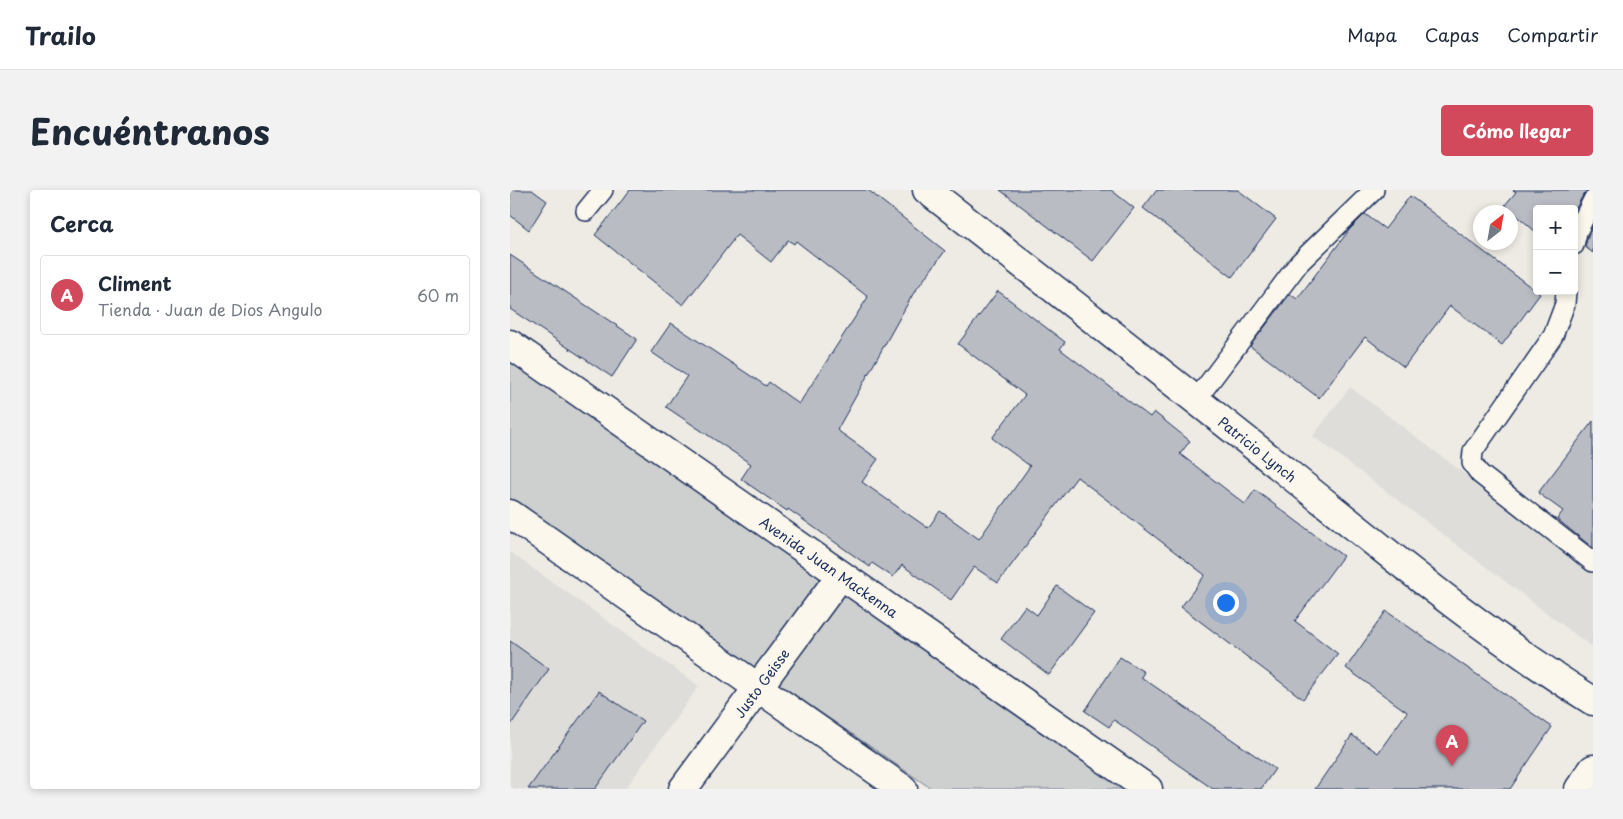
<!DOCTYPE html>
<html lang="es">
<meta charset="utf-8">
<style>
body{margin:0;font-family:"Playpen Sans",sans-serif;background:#f2f2f3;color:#1f2937}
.controls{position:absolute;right:15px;top:15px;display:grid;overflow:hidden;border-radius:5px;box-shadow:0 2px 8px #0003}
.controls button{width:45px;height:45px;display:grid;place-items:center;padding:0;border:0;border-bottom:1px solid #e0e1e3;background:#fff;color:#1f2937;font:25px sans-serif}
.compass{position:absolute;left:963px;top:15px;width:45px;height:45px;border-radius:50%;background:#fff;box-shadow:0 2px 8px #0003;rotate:31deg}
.you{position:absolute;left:715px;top:412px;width:18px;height:18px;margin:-12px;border:4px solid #fff;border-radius:50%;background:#1a73e8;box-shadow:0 0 0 8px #1a73e833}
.badge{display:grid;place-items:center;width:32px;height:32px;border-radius:50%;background:#d1495b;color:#fff;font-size:16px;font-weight:700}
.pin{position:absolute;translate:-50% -41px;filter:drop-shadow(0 1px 2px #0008)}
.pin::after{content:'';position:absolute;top:26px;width:18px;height:15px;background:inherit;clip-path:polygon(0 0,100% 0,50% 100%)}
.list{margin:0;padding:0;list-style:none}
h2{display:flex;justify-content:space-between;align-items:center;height:65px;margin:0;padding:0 20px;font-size:21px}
h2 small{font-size:16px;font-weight:400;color:#747a83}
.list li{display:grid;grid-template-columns:32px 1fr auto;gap:15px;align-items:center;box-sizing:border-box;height:80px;margin:0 10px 10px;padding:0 10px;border:1px solid #e0e1e3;border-radius:5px}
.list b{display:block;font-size:19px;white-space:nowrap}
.list p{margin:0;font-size:16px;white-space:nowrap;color:#747a83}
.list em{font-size:16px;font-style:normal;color:#747a83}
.map{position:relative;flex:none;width:1083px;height:599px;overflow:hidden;border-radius:5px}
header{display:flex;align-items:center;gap:30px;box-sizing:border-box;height:70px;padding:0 25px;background:#fff;border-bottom:1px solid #e0e1e3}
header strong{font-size:24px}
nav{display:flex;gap:28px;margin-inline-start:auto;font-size:18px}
.intro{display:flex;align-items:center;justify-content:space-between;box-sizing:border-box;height:120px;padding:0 30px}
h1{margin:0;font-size:35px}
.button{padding:12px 22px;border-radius:5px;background:#d1495b;color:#fff;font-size:18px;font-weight:700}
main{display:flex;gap:30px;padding:0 30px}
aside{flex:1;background:#fff;border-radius:5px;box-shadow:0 2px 8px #0003}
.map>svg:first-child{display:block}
.built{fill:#deddda}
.green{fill:#cecfcf;stroke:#747f96}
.building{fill:#b9bcc3;stroke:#1b2f5e}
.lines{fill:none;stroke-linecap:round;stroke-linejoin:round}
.service-casing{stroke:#1b2f5e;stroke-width:22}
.minor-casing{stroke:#1b2f5e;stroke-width:31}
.tertiary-casing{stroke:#1b2f5e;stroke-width:31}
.primary-casing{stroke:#1b2f5e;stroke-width:31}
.service{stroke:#fbf7ec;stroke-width:19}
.minor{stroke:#fbf7ec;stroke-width:28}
.tertiary{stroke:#fbf7ec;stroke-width:28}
.primary{stroke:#fbf7ec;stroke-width:28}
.labels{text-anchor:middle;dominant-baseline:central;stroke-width:4.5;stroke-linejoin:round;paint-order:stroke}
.street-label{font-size:14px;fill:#1b2f5e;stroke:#fbf7ec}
</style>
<header>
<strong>Trailo</strong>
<nav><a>Mapa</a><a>Capas</a><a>Compartir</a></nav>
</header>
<div class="intro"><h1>Encuéntranos</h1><a class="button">Cómo llegar</a></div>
<main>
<aside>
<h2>Cerca<small></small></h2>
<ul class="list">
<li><span class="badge">A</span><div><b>Climent</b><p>Tienda · Juan de Dios Angulo</p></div><em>60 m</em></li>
</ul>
</aside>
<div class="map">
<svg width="1083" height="599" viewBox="0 0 1083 599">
<rect width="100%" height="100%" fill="#eeebe4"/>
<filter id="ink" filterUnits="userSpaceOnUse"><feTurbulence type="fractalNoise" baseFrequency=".02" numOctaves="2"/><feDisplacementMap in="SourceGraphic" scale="10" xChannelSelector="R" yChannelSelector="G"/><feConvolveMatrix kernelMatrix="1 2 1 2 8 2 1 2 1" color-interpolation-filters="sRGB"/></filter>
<g filter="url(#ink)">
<g class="built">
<path d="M 840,197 L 1083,381 L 1083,458 L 803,246 Z"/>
<path d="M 0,362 L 189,496 L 115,599 L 0,599 Z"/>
</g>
<path class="green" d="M 0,164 L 623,599 L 422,599 L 0,309 Z"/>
<g class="building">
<path d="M 0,0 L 22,0 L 37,11 L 19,40 L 0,25 Z"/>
<path d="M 120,0 L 358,0 L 435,61 L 403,104 L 327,240 L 368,269 L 352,292 L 418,338 L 430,321 L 469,349 L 520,276 L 482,248 L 515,205 L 448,154 L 488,101 L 555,152 L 550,159 L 640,227 L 644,222 L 680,251 L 670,264 L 735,314 L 745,300 L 833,366 L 785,431 L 828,464 L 793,509 L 671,417 L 695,385 L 567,287 L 488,393 L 464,377 L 441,410 L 392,375 L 383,387 L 362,373 L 360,377 L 278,319 L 277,321 L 231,289 L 241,274 L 156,217 L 177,186 L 141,162 L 161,133 L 256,196 L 259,192 L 289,214 L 358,107 L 286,51 L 284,54 L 278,50 L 261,72 L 227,45 L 173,115 L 85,45 Z"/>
<path d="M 490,0 L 601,0 L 624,18 L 583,71 Z"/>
<path d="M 647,0 L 728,0 L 766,29 L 722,87 L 633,18 Z"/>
<path d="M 1003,0 L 1078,0 L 1073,5 L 1064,22 L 1064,19 L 1027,19 L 1027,43 L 995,15 L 1006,2 Z"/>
<path d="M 900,6 L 1030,104 L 992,155 L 940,116 L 894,177 L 855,147 L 809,208 L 740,156 L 780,104 L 787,109 L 840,39 L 855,24 L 875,39 Z"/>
<path d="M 1083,35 L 1083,63 L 1075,57 L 1078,46 Z"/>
<path d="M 0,65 L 127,149 L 102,187 L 0,119 Z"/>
<path d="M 1083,231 L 1083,358 L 1047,329 L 1053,321 L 1028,303 Z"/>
<path d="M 547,396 L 584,423 L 539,485 L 491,449 L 515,416 L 527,425 Z"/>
<path d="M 876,421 L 1042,537 L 1000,599 L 805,599 L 842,545 L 868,563 L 897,522 L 836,478 Z"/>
<path d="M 0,451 L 39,479 L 0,536 Z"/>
<path d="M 610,467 L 634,482 L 631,487 L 765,579 L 751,599 L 703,599 L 604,530 L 599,537 L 575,521 Z"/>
<path d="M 89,501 L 133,531 L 85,599 L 18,599 Z"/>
</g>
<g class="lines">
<g class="service-casing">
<g id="service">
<path d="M 76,21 L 93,0"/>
<path d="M 1064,55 L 1067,42 L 1083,10"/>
<path d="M 1056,101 L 1055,114 L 1043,146 L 963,261 L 962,273 L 970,284 L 1083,372"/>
<path d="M 686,210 L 789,73 L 864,0"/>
</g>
</g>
<g class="minor-casing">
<g id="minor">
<path id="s1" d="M 173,599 L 331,385"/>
</g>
</g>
<g class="tertiary-casing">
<g id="tertiary">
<path id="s2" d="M 417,0 C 538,94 659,188 779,284 C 878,363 975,444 1083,511"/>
<path d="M 1069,599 L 1083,579"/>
</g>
</g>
<g class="primary-casing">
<g id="primary">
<path id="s3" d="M 0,154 L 638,599"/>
<path d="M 0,324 L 393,599"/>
</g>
</g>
<use href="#service" class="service"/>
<use href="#minor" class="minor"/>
<use href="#tertiary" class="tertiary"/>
<use href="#primary" class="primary"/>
</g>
</g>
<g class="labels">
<g class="street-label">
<text stroke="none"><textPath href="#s2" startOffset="420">Patricio Lynch</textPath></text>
<text stroke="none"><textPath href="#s3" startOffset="389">Avenida Juan Mackenna</textPath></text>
<text stroke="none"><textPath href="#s1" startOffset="132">Justo Geisse</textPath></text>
</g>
</g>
</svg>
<div class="controls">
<button>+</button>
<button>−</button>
</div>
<svg class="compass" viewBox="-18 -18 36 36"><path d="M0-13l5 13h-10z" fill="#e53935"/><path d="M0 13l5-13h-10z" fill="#747a83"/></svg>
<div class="you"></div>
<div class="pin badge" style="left:942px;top:576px">A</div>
</div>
</main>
